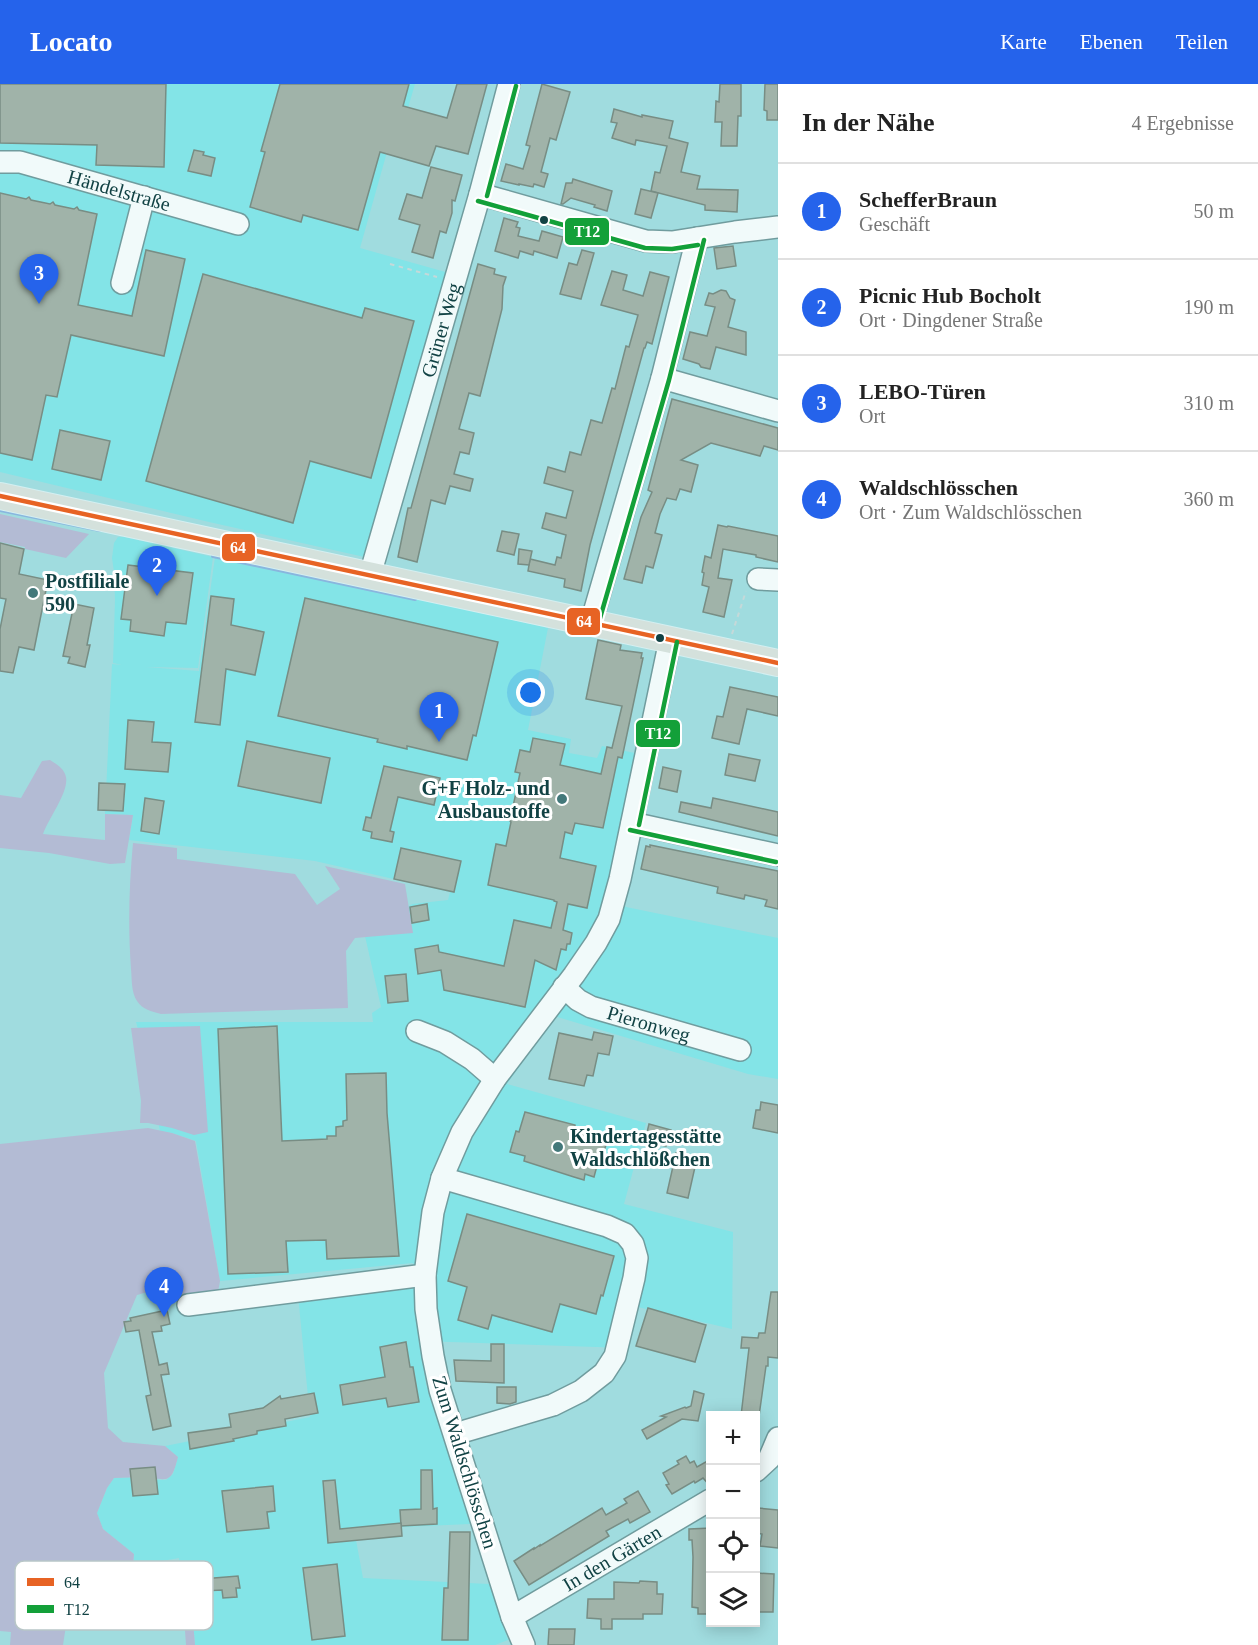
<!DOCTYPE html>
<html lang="de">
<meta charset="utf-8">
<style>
body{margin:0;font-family:"Times New Roman",serif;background:#f6f6f6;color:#222}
.controls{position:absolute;right:18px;bottom:18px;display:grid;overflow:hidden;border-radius:0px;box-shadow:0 3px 15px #0003}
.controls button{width:54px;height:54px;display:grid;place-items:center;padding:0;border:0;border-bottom:2px solid #e0e0e0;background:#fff;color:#222;font:30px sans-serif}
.you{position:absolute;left:531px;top:609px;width:21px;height:21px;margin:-15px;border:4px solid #fff;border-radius:50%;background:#1a73e8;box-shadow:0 0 0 9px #1a73e833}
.badge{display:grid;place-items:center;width:39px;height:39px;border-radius:50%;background:#2563eb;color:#fff;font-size:20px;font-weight:700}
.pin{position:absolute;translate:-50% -50px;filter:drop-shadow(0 2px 3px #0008)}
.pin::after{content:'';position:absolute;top:32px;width:21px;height:18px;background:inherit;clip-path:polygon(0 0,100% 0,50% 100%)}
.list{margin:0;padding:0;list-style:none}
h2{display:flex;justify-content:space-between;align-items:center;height:78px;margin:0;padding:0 24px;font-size:26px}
h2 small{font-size:20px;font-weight:400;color:#767676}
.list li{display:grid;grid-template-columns:39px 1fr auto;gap:18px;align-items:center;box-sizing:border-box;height:96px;padding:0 24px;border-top:2px solid #e0e0e0}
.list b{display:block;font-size:22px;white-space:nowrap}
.list p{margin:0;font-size:20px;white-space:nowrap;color:#767676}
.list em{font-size:20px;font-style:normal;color:#767676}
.icon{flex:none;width:33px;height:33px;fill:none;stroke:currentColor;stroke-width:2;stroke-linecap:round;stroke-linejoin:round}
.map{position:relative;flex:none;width:778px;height:1561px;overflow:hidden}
header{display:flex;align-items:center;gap:36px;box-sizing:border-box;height:84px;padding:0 30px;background:#2563eb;color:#fff}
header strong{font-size:28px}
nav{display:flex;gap:33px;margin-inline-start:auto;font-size:21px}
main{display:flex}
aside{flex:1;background:#fff}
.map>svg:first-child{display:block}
.built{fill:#83e4e7}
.green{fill:#b3bbd4}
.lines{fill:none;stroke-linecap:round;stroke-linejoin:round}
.stream{stroke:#89b6de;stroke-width:4}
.building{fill:#a0b3a9;stroke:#788d84;stroke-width:1.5}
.minor-casing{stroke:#709c9e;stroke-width:24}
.major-casing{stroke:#d4eff1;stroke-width:28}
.path{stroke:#c5d9d9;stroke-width:2;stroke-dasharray:4.5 4.5;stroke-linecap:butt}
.minor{stroke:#f1fafa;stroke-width:21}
.major{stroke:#d4e1dc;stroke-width:26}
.bus-1-casing{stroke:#fff;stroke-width:9}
.bus-2-casing{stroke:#fff;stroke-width:9}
.bus-1{stroke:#e76324;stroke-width:4.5}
.bus-2{stroke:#13a039;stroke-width:4.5}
.bus-dot{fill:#114244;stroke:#fff;stroke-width:2}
.poi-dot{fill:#43787a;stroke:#fff;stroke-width:2}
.labels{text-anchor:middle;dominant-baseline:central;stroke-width:6;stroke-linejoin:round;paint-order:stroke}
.street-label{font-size:20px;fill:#114244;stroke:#fff}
.poi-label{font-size:20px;font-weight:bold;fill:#114244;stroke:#fff;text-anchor:start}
.key{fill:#fff;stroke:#b8c6c7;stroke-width:1.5}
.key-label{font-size:16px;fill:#114244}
.line-badge{stroke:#fff;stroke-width:2}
.badge-label{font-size:16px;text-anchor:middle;font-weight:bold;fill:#fff}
</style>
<header>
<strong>Locato</strong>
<nav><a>Karte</a><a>Ebenen</a><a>Teilen</a></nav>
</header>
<main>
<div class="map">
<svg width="778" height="1561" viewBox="0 0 778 1561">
<rect width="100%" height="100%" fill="#a0dcdf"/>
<g class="built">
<path d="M 0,0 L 415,0 L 408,24 L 387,68 L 360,164 L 449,189 L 369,474 L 209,438 L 0,388 Z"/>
<path d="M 118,453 L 124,453 L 213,473 L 198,584 L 146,583 L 199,587 L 215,473 L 361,502 L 548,544 L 528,646 L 571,655 L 569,669 L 597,674 L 602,662 L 644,671 L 613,808 L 626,823 L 778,854 L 778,995 L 748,990 L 554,932 L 507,1000 L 646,1039 L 624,1120 L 733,1148 L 732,1245 L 638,1223 L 626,1264 L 420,1257 L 426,1300 L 470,1440 L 402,1443 L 402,1453 L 356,1456 L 363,1494 L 489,1500 L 508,1556 L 495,1561 L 195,1561 L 189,1489 L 181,1488 L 179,1474 L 133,1482 L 134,1470 L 103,1445 L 97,1429 L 107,1404 L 114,1394 L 143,1393 L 157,1396 L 166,1396 L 173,1390 L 178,1373 L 165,1362 L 310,1333 L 298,1211 L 415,1186 L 413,1179 L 220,1197 L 196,1057 L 172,1049 L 160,1047 L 144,967 L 136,938 L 373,938 L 372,929 L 381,923 L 365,852 L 412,820 L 448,816 L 450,808 L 315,777 L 129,756 L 133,731 L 105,730 L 112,580 L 122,581 L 113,579 L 115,516 L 114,488 L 112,474 L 114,459 Z"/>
</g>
<g class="green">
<path d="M 0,430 L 89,450 L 66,474 L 25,465 L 25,463 L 0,458 Z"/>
<path d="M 50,676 C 56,680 64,684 66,693 C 69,708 48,735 43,750 L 105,756 L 105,730 L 133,731 L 125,779 L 110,780 L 49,769 L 0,764 L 0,711 L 21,714 L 42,677 Z"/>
<path d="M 133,759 L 177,764 L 177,775 L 295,790 L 317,821 L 340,805 L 325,782 L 405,800 L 413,849 L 355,854 L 346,867 L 348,924 L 161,930 C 151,927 143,926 137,917 C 131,908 132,895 131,885 C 128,843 129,801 133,759 Z"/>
<path d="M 200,942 L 208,1048 L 194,1051 L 172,1044 L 148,1039 L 140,1039 L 141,1017 L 131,944 Z"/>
<path d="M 148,1044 L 172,1049 L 195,1057 L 220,1197 L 215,1224 L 165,1203 L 137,1211 L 104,1289 L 108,1344 L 123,1358 L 165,1362 L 178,1373 C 171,1400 169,1396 144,1393 C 134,1393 124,1394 114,1394 L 107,1404 L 97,1429 L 103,1445 L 134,1470 L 133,1482 L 78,1487 L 71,1509 L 63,1561 L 10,1561 L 11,1548 L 0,1547 L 0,1060 Z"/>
<path d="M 181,1488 L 189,1489 L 195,1561 L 186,1561 Z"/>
</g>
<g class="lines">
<g class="stream">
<path d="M 0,426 L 100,446"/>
<path d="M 213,472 L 415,515"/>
</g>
</g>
<g class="building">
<path d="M 0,0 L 166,0 L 164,83 L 96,81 L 97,61 L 0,59 Z"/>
<path d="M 280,0 L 409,0 L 403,22 L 447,34 L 457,0 L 487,0 L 468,70 L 436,62 L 429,82 L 380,68 L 358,146 L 303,131 L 301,138 L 250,123 L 265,68 L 261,67 Z"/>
<path d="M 542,0 L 570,8 L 556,56 L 550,54 L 545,73 L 541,88 L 548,90 L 544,103 L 534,100 L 533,103 L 519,100 L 519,101 L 501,97 L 506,80 L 523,85 L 530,62 L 526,61 Z"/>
<path d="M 720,0 L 741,0 L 741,32 L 738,32 L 737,62 L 721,62 L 722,38 L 715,38 L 716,17 L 719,18 Z"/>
<path d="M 765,0 L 778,0 L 778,36 L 767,36 L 767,27 L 764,26 Z"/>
<path d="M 614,25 L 642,33 L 642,31 L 673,37 L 669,54 L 688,59 L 681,88 L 700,92 L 697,105 L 738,106 L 737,128 L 705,126 L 705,121 L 651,107 L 655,88 L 660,89 L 667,62 L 636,56 L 635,61 L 612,54 L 617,39 L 611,38 Z"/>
<path d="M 194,66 L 204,68 L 203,71 L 215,74 L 211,92 L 188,87 Z"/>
<path d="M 431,83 L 462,91 L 455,117 L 452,116 L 452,129 L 446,149 L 440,147 L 433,174 L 412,168 L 420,141 L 399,135 L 407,110 L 422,114 Z"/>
<path d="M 573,95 L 612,107 L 607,127 L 594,123 L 595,121 L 571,114 L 563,120 L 561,120 L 566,99 L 572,99 Z"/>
<path d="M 641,105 L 658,109 L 651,134 L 635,130 Z"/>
<path d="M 0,109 L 26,115 L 29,113 L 31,116 L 50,120 L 53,118 L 55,121 L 74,125 L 77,123 L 79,126 L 97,130 L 78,221 L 132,232 L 146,166 L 185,175 L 164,272 L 71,251 L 57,313 L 46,311 L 32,376 L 0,369 Z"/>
<path d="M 504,134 L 518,138 L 516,143 L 520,144 L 518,152 L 539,157 L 542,147 L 563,153 L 557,174 L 534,167 L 533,171 L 520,167 L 518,174 L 495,167 Z"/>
<path d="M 733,162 L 736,182 L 717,185 L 714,164 Z"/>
<path d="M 582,166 L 594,169 L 581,215 L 560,210 L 569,179 L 577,181 Z"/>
<path d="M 478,180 L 495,185 L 494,190 L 506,193 L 503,202 L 502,225 L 480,312 L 469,309 L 459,345 L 474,349 L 469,370 L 460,368 L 454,390 L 473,395 L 470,407 L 450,402 L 445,420 L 431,416 L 417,478 L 398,473 L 408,424 L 411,424 Z"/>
<path d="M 612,187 L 627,191 L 623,206 L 643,212 L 650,188 L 669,193 L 652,260 L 647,258 L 645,264 L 644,264 L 590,461 L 581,507 L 564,503 L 565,495 L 528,487 L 530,475 L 555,481 L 557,473 L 561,474 L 566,451 L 542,444 L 546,429 L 566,434 L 573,407 L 544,399 L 548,383 L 565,388 L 570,368 L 581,371 L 591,336 L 602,339 L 612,304 L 615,305 L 626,262 L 629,263 L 638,231 L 601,221 Z"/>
<path d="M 203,190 L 362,234 L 365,224 L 414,237 L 371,394 L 310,377 L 293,439 L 146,397 Z"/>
<path d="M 721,206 L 726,207 L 730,214 L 735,216 L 728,243 L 746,248 L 746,271 L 716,263 L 710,285 L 701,283 L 699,280 L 683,275 L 690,248 L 707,252 L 715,223 L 705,221 L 709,209 L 713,210 Z"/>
<path d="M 672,315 L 778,344 L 778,366 L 764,362 L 760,372 L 711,359 L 681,376 L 698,381 L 691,408 L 680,405 L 676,416 L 667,414 L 660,430 L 655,449 L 662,451 L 653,484 L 646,482 L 642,499 L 624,495 L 641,433 L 652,408 L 648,406 Z"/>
<path d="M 60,346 L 110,357 L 101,396 L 52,385 Z"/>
<path d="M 718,441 L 727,443 L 728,442 L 778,452 L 778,478 L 756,473 L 756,471 L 723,465 L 718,494 L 732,496 L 724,533 L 703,528 L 709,503 L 702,501 L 704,489 L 702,488 L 705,472 L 711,474 Z"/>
<path d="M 502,447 L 519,450 L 514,471 L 497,467 Z"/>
<path d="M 0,459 L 24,465 L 19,490 L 48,496 L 34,566 L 19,563 L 13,589 L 0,587 L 0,545 L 6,515 L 0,514 Z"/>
<path d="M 519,465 L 532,467 L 529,481 L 518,480 Z"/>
<path d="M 128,481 L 193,489 L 186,540 L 166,538 L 164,552 L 130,547 L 131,536 L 121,535 Z"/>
<path d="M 211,512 L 234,515 L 231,541 L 264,548 L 255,591 L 226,585 L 220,641 L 195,638 Z"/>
<path d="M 305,514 L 498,558 L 476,652 L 473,651 L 467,676 L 407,662 L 407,665 L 377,658 L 378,655 L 278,632 Z"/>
<path d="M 74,520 L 94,524 L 87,561 L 90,561 L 85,583 L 68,579 L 70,573 L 63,572 Z"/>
<path d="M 598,556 L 621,561 L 620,566 L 642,569 L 641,574 L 643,574 L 622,674 L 618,673 L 603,744 L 575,739 L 572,750 L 565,748 L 560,774 L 596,782 L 587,824 L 568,820 L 563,846 L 572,849 L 570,860 L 567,860 L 566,866 L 561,865 L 556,886 L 535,876 L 525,923 L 444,906 L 441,886 L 418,890 L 415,865 L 438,861 L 439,868 L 504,882 L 514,836 L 551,844 L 557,818 L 554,817 L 554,816 L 488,801 L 496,760 L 506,762 L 511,738 L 510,737 L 520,689 L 515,688 L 520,666 L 530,668 L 533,654 L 565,660 L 560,681 L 601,690 L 607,663 L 612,664 L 622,622 L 586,615 Z"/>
<path d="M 730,603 L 778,613 L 778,632 L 747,625 L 739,660 L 712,654 L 717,632 L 723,633 Z"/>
<path d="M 128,636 L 154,638 L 152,658 L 171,659 L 168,688 L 125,685 Z"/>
<path d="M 247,657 L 330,674 L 321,719 L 238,702 Z"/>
<path d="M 729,670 L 760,676 L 755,697 L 725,691 Z"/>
<path d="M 384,682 L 440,694 L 434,721 L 398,713 L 390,747 L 394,748 L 392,758 L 371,754 L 372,748 L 363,746 L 366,733 L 371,734 Z"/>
<path d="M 663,683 L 681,687 L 677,708 L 659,704 Z"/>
<path d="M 99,699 L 125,700 L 123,727 L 98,726 Z"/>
<path d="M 145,714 L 164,717 L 159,750 L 141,747 Z"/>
<path d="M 713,714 L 778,728 L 778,752 L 679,728 L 681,718 L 711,724 Z"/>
<path d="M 650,761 L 778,787 L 778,825 L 765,822 L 767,816 L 745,811 L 744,815 L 717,809 L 718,803 L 641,785 L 646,762 L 650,763 Z"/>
<path d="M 401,764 L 461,777 L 454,808 L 394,795 Z"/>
<path d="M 427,820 L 429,836 L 412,839 L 410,823 Z"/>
<path d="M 406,890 L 408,917 L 388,919 L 385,892 Z"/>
<path d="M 277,942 L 282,1057 L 327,1055 L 327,1052 L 336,1052 L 336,1043 L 343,1042 L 343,1037 L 347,1036 L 346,990 L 386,989 L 387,1029 L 399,1172 L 327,1175 L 326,1156 L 286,1157 L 288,1188 L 228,1190 L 218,945 Z"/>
<path d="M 594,948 L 613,952 L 609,971 L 598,969 L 593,992 L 587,991 L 584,1002 L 549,995 L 559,949 L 592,956 Z"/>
<path d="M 761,1018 L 778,1021 L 778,1049 L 753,1044 L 756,1026 L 760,1026 Z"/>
<path d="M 525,1028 L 575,1041 L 575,1043 L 606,1053 L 603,1060 L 606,1061 L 600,1079 L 598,1078 L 594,1093 L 585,1090 L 584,1096 L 574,1093 L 524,1077 L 525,1072 L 510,1068 L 516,1047 L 519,1048 Z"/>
<path d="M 649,1040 L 671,1046 L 666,1062 L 645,1057 Z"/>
<path d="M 676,1069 L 697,1074 L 688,1114 L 667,1109 Z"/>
<path d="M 467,1130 L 614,1172 L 603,1212 L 601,1211 L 596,1230 L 560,1220 L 552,1248 L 492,1231 L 488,1245 L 458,1236 L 467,1203 L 448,1197 Z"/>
<path d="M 771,1208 L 778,1208 L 778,1274 L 768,1273 L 768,1282 L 766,1282 L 759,1332 L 741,1332 L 749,1264 L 741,1264 L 742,1253 L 758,1254 L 759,1249 L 765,1249 Z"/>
<path d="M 648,1224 L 706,1241 L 695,1278 L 636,1262 Z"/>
<path d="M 167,1226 L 170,1240 L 161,1242 L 162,1247 L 152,1248 L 159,1281 L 167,1279 L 169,1290 L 161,1291 L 171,1342 L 153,1346 L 146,1312 L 151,1311 L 139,1246 L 126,1248 L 124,1238 L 131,1237 L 130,1234 Z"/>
<path d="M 406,1258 L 410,1283 L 413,1283 L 419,1318 L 388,1323 L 386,1314 L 343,1321 L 340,1301 L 385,1293 L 380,1263 Z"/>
<path d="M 491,1260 L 504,1260 L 504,1299 L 456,1297 L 454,1276 L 491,1277 Z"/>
<path d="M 497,1303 L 516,1303 L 516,1318 L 510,1320 L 497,1319 Z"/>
<path d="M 694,1307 L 704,1310 L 698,1337 L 682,1335 L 647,1355 L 642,1346 L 666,1333 L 661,1332 L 685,1323 L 686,1324 L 691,1322 Z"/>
<path d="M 314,1309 L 318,1329 L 285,1335 L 286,1342 L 257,1347 L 257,1350 L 233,1355 L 234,1357 L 190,1365 L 188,1349 L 231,1343 L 229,1330 L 263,1324 L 280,1312 L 281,1315 Z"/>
<path d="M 686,1372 L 690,1379 L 694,1377 L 697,1383 L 711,1375 L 711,1403 L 703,1394 L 695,1399 L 694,1397 L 672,1410 L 666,1401 L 669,1400 L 663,1389 L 679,1380 L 677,1377 Z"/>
<path d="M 155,1383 L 158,1410 L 133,1412 L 130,1385 Z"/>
<path d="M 421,1386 L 432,1386 L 433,1425 L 437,1424 L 437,1440 L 401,1442 L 400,1426 L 421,1425 Z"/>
<path d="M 335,1396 L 340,1445 L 401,1439 L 402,1452 L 328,1459 L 323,1397 Z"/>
<path d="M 273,1402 L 275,1427 L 267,1428 L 269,1444 L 227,1448 L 222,1407 Z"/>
<path d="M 638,1407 L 650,1428 L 630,1439 L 628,1435 L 606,1447 L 609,1452 L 529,1501 L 514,1477 L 534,1464 L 534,1465 L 540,1461 L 540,1462 L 602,1424 L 606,1431 L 627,1419 L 624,1415 Z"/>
<path d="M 758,1424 L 778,1426 L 778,1464 L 760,1462 L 762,1450 L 756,1449 L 756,1429 L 758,1427 Z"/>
<path d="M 711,1444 L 711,1530 L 698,1530 L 698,1524 L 692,1523 L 693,1473 L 692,1456 L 689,1456 L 689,1445 Z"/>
<path d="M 450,1448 L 470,1448 L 468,1556 L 442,1556 L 444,1504 L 448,1504 Z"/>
<path d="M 337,1480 L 345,1552 L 312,1556 L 303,1484 Z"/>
<path d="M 756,1489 L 774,1490 L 773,1528 L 756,1528 Z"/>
<path d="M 238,1492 L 240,1504 L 236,1504 L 237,1513 L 223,1514 L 222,1506 L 203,1507 L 202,1495 Z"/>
<path d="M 640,1497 L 657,1498 L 657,1510 L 663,1510 L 662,1530 L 643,1530 L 643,1535 L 612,1535 L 612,1545 L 601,1545 L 601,1535 L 587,1534 L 588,1515 L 614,1515 L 614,1498 L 639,1499 Z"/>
<path d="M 549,1545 L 575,1545 L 574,1561 L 548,1561 Z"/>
</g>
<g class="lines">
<g class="minor-casing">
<g id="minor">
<path id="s1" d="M 0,78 L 20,78 L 238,140"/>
<path d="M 480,110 L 646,157 L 672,158 L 735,148 L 778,143"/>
<path d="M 122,199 L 144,113"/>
<path d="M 662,294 L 778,327"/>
<path id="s2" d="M 370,491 L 480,110 L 509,0"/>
<path d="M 758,495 L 778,496"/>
<path d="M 591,539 L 662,294 L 697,154"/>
<path d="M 632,739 L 778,771"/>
<path id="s3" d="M 564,903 L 578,916 L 591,923 L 740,966"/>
<path d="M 417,947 L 445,958 L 472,975 L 495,995"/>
<path d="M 442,1094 L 607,1142 L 625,1150 L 633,1160 L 637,1174 L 634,1194 L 615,1272 L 604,1289 L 581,1307 L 553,1321 L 455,1350"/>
<path d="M 188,1221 L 425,1191"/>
<path d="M 756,1387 L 769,1375 L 778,1354"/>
<path id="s4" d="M 512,1533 L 710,1416"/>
<path d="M 524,1561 L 512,1533 L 440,1306 L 433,1272 L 426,1225 L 425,1191 L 433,1128 L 442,1094 L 462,1048 L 495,995 L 574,891 L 596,859 L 609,835 L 620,795 L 670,556"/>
</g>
</g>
<g class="major-casing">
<path id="major" d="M 0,412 L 778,579"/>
</g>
<g class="path">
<path d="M 390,180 L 437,193"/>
<path d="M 732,550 L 746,507"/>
</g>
<use href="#minor" class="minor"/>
<use href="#major" class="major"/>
<g class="bus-1-casing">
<path id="bus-1" d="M 0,412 L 778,579"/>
</g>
<g class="bus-2-casing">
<g id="bus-2">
<path d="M 487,112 L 516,2"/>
<path d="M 478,117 L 645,164 L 672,165 L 698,161"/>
<path d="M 598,541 L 669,296 L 704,156"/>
<path d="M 639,741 L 677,558"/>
<path d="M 630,746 L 776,778"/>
</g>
</g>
<use href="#bus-1" class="bus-1"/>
<use href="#bus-2" class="bus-2"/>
</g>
<g class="bus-dot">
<circle cx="544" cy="136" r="5"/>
<circle cx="660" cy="554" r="5"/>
</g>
<g class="poi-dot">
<circle cx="33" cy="509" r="6"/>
<circle cx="562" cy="715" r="6"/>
<circle cx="558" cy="1063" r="6"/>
</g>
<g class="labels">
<g class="street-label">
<text stroke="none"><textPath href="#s1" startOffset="123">Händelstraße</textPath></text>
<text stroke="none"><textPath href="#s2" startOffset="255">Grüner Weg</textPath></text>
<text stroke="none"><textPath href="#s3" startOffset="94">Pieronweg</textPath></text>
<text transform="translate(465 1378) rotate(73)">Zum Waldschlösschen</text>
<text stroke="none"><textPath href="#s4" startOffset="116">In den Gärten</textPath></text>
</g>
<g class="poi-label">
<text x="45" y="497">Postfiliale<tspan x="45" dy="23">590</tspan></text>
<text x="550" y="704" text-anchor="end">G+F Holz- und<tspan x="550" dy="23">Ausbaustoffe</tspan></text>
<text x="570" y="1052">Kindertagesstätte<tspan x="570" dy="23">Waldschlößchen</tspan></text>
</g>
</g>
<rect x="15" y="1477" width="198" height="69" rx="9" class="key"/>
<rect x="27" y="1494" width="27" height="8" fill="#e76324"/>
<rect x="27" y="1521" width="27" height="8" fill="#13a039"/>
<g class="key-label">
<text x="64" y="1504">64</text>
<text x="64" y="1531">T12</text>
</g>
<g class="line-badge">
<rect x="564" y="133" width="46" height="29" rx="6" fill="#13a039"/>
<rect x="221" y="449" width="35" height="29" rx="6" fill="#e76324"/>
<rect x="566" y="523" width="35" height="29" rx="6" fill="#e76324"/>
<rect x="635" y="635" width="46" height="29" rx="6" fill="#13a039"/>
</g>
<g class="badge-label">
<text x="587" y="153">T12</text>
<text x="238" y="469">64</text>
<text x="584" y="543">64</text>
<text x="658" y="655">T12</text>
</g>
</svg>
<div class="controls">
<button>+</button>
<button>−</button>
<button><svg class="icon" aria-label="locate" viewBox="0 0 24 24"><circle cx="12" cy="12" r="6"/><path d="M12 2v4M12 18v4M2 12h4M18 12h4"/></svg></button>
<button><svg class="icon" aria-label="layers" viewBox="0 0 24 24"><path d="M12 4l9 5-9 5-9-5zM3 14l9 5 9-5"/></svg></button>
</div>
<div class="you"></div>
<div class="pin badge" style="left:439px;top:658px">1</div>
<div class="pin badge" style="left:157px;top:512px">2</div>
<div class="pin badge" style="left:39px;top:220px">3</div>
<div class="pin badge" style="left:164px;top:1233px">4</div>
</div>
<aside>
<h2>In der Nähe<small>4 Ergebnisse</small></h2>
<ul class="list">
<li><span class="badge">1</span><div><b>SchefferBraun</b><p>Geschäft</p></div><em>50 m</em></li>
<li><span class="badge">2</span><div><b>Picnic Hub Bocholt</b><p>Ort · Dingdener Straße</p></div><em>190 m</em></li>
<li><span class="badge">3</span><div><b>LEBO-Türen</b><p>Ort</p></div><em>310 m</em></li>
<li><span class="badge">4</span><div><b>Waldschlösschen</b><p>Ort · Zum Waldschlösschen</p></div><em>360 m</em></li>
</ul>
</aside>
</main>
